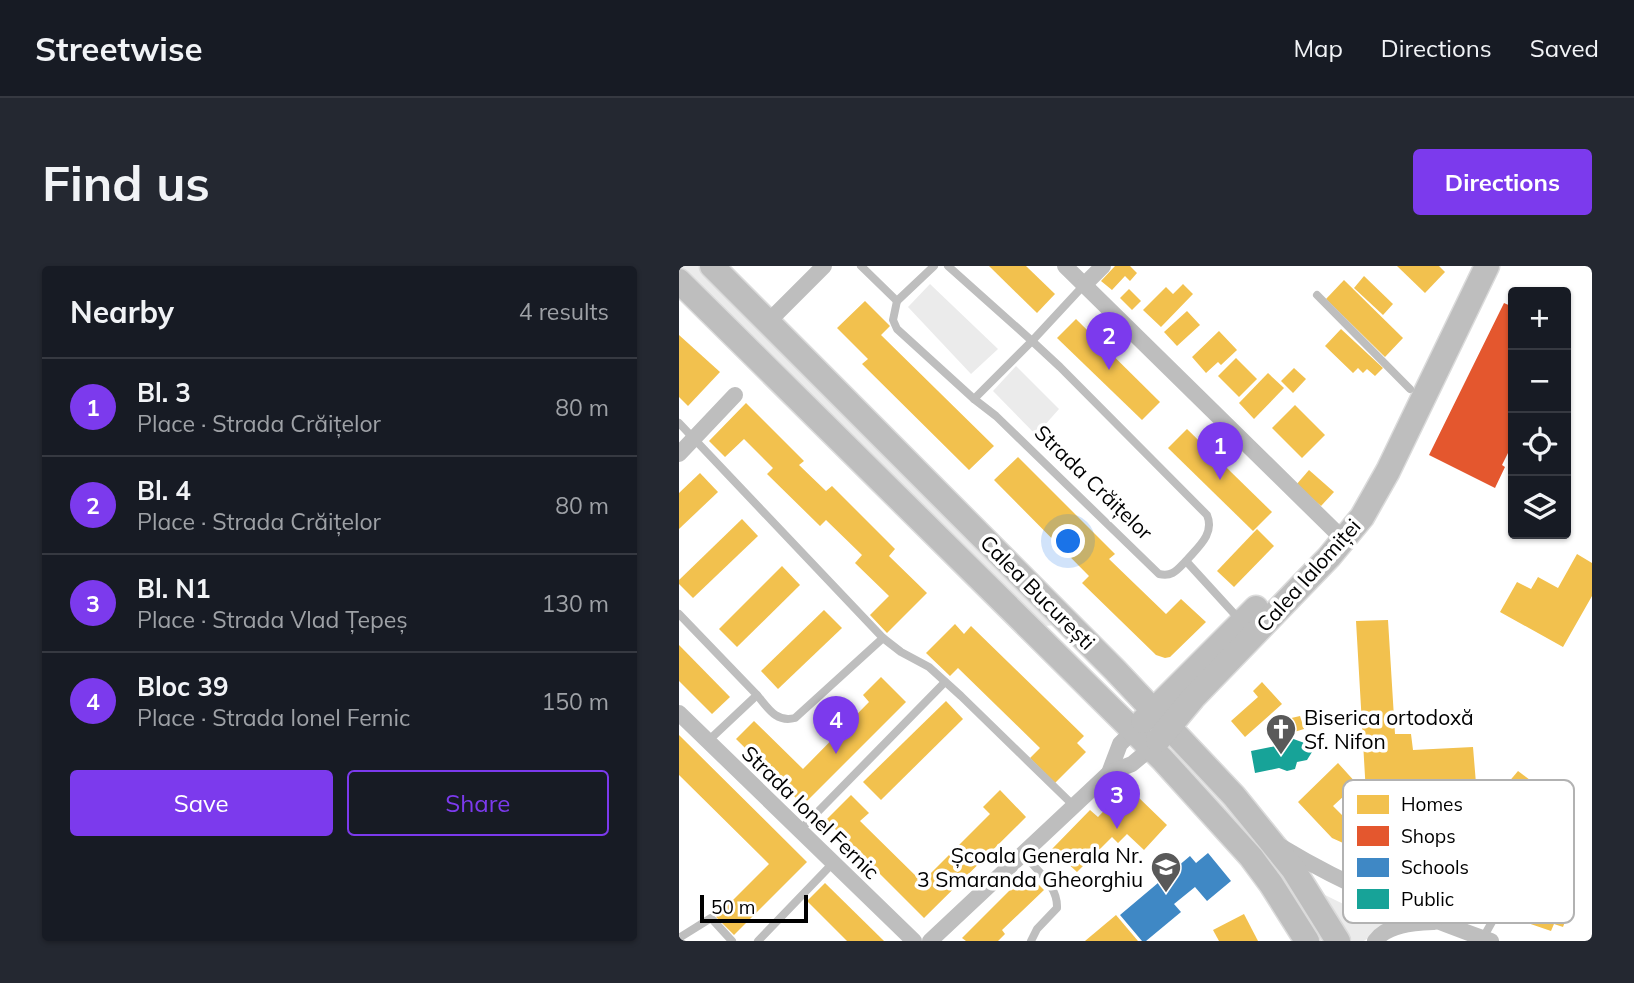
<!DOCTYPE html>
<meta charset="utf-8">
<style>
body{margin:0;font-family:Mulish,sans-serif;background:#242831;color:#f1f3f6}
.controls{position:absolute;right:21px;top:21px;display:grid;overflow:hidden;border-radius:7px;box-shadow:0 2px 5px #0004}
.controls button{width:63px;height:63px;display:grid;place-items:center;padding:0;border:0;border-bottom:2px solid #363941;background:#171b24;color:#f1f3f6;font:35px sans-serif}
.scale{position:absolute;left:21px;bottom:18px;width:108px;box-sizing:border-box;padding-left:7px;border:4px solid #000;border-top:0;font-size:19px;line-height:24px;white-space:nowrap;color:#000;-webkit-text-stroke:5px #fff;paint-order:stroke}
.you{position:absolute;left:390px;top:276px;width:24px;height:24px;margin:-18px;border:5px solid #fff;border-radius:50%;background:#1a73e8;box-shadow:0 0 0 10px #1a73e833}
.badge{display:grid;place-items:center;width:46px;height:46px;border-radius:50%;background:#7c3aed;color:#fff;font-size:23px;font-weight:700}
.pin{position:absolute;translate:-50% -58px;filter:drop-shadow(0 2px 4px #0008)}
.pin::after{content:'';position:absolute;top:37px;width:24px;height:21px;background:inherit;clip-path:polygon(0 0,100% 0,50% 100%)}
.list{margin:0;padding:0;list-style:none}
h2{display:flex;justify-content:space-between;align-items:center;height:91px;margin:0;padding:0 28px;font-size:30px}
h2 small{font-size:23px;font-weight:400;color:#9ea1a6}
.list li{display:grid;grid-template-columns:46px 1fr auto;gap:21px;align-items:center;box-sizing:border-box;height:98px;padding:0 28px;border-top:2px solid #363941}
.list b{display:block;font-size:26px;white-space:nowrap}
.list p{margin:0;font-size:23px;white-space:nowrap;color:#9ea1a6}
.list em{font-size:23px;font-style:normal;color:#9ea1a6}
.actions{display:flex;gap:14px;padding:21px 28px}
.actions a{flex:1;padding:16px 0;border:2px solid #7c3aed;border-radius:7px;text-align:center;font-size:24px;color:#7c3aed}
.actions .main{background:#7c3aed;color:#fff}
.icon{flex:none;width:38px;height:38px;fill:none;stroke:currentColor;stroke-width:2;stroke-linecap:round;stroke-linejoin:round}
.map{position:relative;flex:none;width:913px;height:675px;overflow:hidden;border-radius:7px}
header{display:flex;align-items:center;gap:42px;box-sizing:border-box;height:98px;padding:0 35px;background:#171b24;border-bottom:2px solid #363941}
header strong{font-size:33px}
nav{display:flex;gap:38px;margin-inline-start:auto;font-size:24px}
.intro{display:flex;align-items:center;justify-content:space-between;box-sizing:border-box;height:168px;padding:0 42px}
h1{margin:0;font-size:49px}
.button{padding:18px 32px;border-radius:7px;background:#7c3aed;color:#fff;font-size:24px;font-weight:700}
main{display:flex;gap:42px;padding:0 42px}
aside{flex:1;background:#171b24;border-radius:7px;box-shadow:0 2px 5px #0004}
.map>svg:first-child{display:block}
.green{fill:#ebebeb}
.homes{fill:#f2c14e}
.shops{fill:#e4572e}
.schools{fill:#3f88c5}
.public{fill:#17a398}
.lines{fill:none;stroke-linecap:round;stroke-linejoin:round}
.primary-casing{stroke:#dbdbdb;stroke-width:27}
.lane{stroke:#bebebe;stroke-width:8}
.street{stroke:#bebebe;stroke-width:16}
.primary{stroke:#bebebe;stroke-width:24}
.labels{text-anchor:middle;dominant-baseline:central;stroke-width:7;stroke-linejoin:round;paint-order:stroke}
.street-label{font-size:21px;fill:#000;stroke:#fff}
.poi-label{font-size:21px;fill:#000;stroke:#fff;text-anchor:start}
.key{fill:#fff;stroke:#b2b2b2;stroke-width:2}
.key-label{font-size:19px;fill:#000}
</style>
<header>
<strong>Streetwise</strong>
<nav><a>Map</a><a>Directions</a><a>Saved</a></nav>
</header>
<div class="intro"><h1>Find us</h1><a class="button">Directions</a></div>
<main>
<aside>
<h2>Nearby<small>4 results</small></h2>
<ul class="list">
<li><span class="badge">1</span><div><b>Bl. 3</b><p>Place · Strada Crăițelor</p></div><em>80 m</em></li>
<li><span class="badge">2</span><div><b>Bl. 4</b><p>Place · Strada Crăițelor</p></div><em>80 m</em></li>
<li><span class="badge">3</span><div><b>Bl. N1</b><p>Place · Strada Vlad Țepeș</p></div><em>130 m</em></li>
<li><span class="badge">4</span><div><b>Bloc 39</b><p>Place · Strada Ionel Fernic</p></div><em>150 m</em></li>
</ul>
<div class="actions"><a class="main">Save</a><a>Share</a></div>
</aside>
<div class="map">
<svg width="913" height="675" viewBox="0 0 913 675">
<rect width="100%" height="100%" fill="#fff"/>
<g class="green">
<path d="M 0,0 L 22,0 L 376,359 L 356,361 L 0,3 Z"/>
<path d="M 251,18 L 319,83 L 292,108 L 229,41 Z"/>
<path d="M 337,100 L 380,143 L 357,169 L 314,125 Z"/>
<path d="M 497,484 L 577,566 L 632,652 L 644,675 L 631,675 L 490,492 Z"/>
<path d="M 646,629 L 707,659 L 685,675 L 673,675 Z"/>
</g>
<g class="homes">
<path d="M 310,0 L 347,0 L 376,28 L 358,47 Z"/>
<path d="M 436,0 L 451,0 L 458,7 L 451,15 L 446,10 L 433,24 L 422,15 Z"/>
<path d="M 718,0 L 760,0 L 766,6 L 746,27 Z"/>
<path d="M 685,10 L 714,38 L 704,49 L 675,22 Z"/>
<path d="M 665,14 L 724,72 L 706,91 L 647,33 Z"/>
<path d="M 504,18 L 514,28 L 482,61 L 464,44 L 487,21 L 494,28 Z"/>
<path d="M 450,23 L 462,35 L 453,44 L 441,32 Z"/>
<path d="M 186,35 L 211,60 L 202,69 L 315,180 L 290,204 L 183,98 L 189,93 L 158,62 Z"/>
<path d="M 508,45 L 521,59 L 498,80 L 485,66 Z"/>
<path d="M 397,53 L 481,136 L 463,154 L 378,72 Z"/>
<path d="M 662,63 L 704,102 L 696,110 L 688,103 L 684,107 L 679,102 L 674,107 L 646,80 Z"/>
<path d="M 540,65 L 558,84 L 542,99 L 539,96 L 527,107 L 513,91 Z"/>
<path d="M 0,69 L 41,106 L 9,140 L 0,131 Z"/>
<path d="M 557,92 L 578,113 L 560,131 L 539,110 Z"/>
<path d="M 615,102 L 627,113 L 614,127 L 602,115 Z"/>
<path d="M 589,107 L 605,122 L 575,153 L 560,137 Z"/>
<path d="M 67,137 L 125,195 L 120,199 L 147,225 L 153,220 L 216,283 L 210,290 L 248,327 L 208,367 L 191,349 L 210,330 L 176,297 L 183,289 L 147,254 L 141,260 L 88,208 L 94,202 L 65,173 L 46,191 L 30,175 Z"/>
<path d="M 616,139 L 646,169 L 623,192 L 593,162 Z"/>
<path d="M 508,163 L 593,246 L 574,265 L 489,182 Z"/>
<path d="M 339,191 L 436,288 L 430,293 L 487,348 L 502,333 L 527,356 L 491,391 L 486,392 L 477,389 L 403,317 L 410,310 L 315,214 Z"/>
<path d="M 630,204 L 655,226 L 642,240 L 617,219 Z"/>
<path d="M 21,207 L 39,226 L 0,263 L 0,227 Z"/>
<path d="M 63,253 L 79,270 L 14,332 L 0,318 L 0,314 Z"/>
<path d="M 578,263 L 595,280 L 555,321 L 538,305 Z"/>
<path d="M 898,288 L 913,297 L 913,330 L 884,381 L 821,346 L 838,316 L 852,323 L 859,311 L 879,322 Z"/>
<path d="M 103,300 L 121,319 L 58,381 L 40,363 Z"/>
<path d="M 145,344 L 163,362 L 99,423 L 82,405 Z"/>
<path d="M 709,354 L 716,468 L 732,468 L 734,484 L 794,481 L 800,554 L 765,556 L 765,544 L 688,545 L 677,355 Z"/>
<path d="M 276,358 L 285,368 L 292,360 L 405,470 L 398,477 L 407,486 L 376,517 L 351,492 L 361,482 L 279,402 L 271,410 L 247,387 Z"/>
<path d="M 0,379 L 51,431 L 33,448 L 0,415 Z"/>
<path d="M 202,411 L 227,436 L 124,539 L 57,473 L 75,455 L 124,503 L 190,436 L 184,429 Z"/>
<path d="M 583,416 L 603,438 L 566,471 L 552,455 L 579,431 L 574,425 Z"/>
<path d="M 267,435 L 284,453 L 202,534 L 184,516 Z"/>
<path d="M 621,450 L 625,463 L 612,467 L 608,453 Z"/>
<path d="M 0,469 L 128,596 L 55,669 L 37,651 L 90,598 L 0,509 Z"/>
<path d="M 659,497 L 678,518 L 654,540 L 663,549 L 696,565 L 693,572 L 738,593 L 741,588 L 805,616 L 811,604 L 830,612 L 816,644 L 726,607 L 724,611 L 690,598 L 693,590 L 653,572 L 619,536 Z"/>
<path d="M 839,505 L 859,520 L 834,552 L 812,537 Z"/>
<path d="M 321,524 L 347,551 L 245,652 L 147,554 L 172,529 L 190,547 L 181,555 L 243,616 L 311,548 L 304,541 Z"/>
<path d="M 444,525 L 454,535 L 458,530 L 488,559 L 465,584 L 448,568 L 439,577 L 433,571 L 398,606 L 373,583 L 411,544 L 419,551 Z"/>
<path d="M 348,607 L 365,624 L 323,664 L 326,668 L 319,675 L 287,675 L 283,672 Z"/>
<path d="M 146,617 L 205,675 L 168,675 L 128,635 Z"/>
<path d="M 883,627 L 895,632 L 884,661 L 875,658 L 872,665 L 843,655 L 851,633 L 877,643 Z"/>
<path d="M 565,648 L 579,675 L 540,675 L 534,664 Z"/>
<path d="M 437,649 L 459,675 L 406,675 Z"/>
</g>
<path class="shops" d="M 825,37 L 834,41 L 834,177 L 823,199 L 826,201 L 816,222 L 750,189 Z"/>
<path class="schools" d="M 529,587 L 552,615 L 528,635 L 516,621 L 495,638 L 502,646 L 467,675 L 463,675 L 441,649 L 511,590 L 517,597 Z"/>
<path class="public" d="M 609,471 L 631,479 L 633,486 L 628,494 L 618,496 L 616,503 L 608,505 L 600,502 L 576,507 L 572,485 L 597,480 L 600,473 Z"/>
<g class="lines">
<g class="primary-casing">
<g id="primary">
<path d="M 33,0 L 436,404 L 555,530 L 614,603 L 659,675"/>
<path d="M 0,15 L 483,493 L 572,591 L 592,618 L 628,675"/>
<path d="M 464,455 L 577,342"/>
<path d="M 479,474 L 514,432 L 650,291 L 683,251 L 709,205 L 808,0"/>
</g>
</g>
<g class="lane">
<path d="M 182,0 L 218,35 L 255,0"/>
<path d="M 269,0 L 353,75 L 405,19"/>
<path d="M 638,29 L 731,123"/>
<path d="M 218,35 L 214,54 L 218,63 L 295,133 L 353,75 L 381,101 L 528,249 C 536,268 519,281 507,295 L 560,353"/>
<path d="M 295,133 L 317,150 L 480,308 C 494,311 498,304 507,295"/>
<path d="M 0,157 L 204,372 L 222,386 L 250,401 L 282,430 L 395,540"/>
<path d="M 0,348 L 78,429 L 29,475"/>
<path d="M 78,429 C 89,442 97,457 116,452 L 204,372"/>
<path d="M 121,564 L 266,416"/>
<path d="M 345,588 C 358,606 379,619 378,642 L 358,663 L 352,675"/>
<path d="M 0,672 L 32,652 L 53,675"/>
<path d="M 804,672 L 838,611"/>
<path d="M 79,675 L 154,597"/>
</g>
<g class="street">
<path d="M 386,0 L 665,274"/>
<path d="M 405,19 L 424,0"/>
<path d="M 89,56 L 145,0"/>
<path d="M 0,188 L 56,129"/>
<path d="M 0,447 L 235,675"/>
<path d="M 430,507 L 441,478 L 454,465"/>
<path d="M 603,581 C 669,621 739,649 812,675"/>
<path d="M 251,675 L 430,507 L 453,498 L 472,482"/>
<path d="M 696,675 C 709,658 735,657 755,656"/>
</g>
<use href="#primary" class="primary"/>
</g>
<defs>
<g id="church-pin" transform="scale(1.575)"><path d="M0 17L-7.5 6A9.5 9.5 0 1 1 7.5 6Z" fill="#595959" stroke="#fff"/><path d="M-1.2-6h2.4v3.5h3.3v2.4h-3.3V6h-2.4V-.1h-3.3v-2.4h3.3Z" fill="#fff"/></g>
<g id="school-pin" transform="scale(1.575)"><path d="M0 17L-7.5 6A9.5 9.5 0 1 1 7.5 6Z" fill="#595959" stroke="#fff"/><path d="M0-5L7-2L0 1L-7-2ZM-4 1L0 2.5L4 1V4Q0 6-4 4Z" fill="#fff"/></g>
</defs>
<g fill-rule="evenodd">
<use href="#church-pin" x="602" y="463"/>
<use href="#school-pin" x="487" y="601"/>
</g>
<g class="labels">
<g class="street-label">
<text transform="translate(415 216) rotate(44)">Strada Crăițelor</text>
<text transform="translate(629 309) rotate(-48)">Calea Ialomiței</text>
<text transform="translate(359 326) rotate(45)">Calea București</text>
<text transform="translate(132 546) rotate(44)">Strada Ionel Fernic</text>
</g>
<g class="poi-label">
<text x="625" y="451">Biserica ortodoxă<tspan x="625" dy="24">Sf. Nifon</tspan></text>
<text x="464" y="589" text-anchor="end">Școala Generala Nr.<tspan x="464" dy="24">3 Smaranda Gheorghiu</tspan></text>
</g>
</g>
<rect x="664" y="514" width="231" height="143" rx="10" class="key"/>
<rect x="678" y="529" width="32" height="19" fill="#f2c14e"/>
<rect x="678" y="560" width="32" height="20" fill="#e4572e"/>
<rect x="678" y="592" width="32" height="19" fill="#3f88c5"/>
<rect x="678" y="623" width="32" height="20" fill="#17a398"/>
<g class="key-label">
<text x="722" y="545">Homes</text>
<text x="722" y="577">Shops</text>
<text x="722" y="608">Schools</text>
<text x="722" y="640">Public</text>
</g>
</svg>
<div class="controls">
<button>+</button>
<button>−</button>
<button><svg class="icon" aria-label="locate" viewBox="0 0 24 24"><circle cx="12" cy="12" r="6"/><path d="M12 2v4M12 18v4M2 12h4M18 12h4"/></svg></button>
<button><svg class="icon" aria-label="layers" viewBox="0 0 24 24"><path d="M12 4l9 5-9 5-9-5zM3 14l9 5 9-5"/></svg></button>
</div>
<div class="scale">50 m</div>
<div class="you"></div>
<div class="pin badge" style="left:541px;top:214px">1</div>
<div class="pin badge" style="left:430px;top:104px">2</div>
<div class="pin badge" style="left:438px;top:563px">3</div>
<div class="pin badge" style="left:157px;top:488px">4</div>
</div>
</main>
